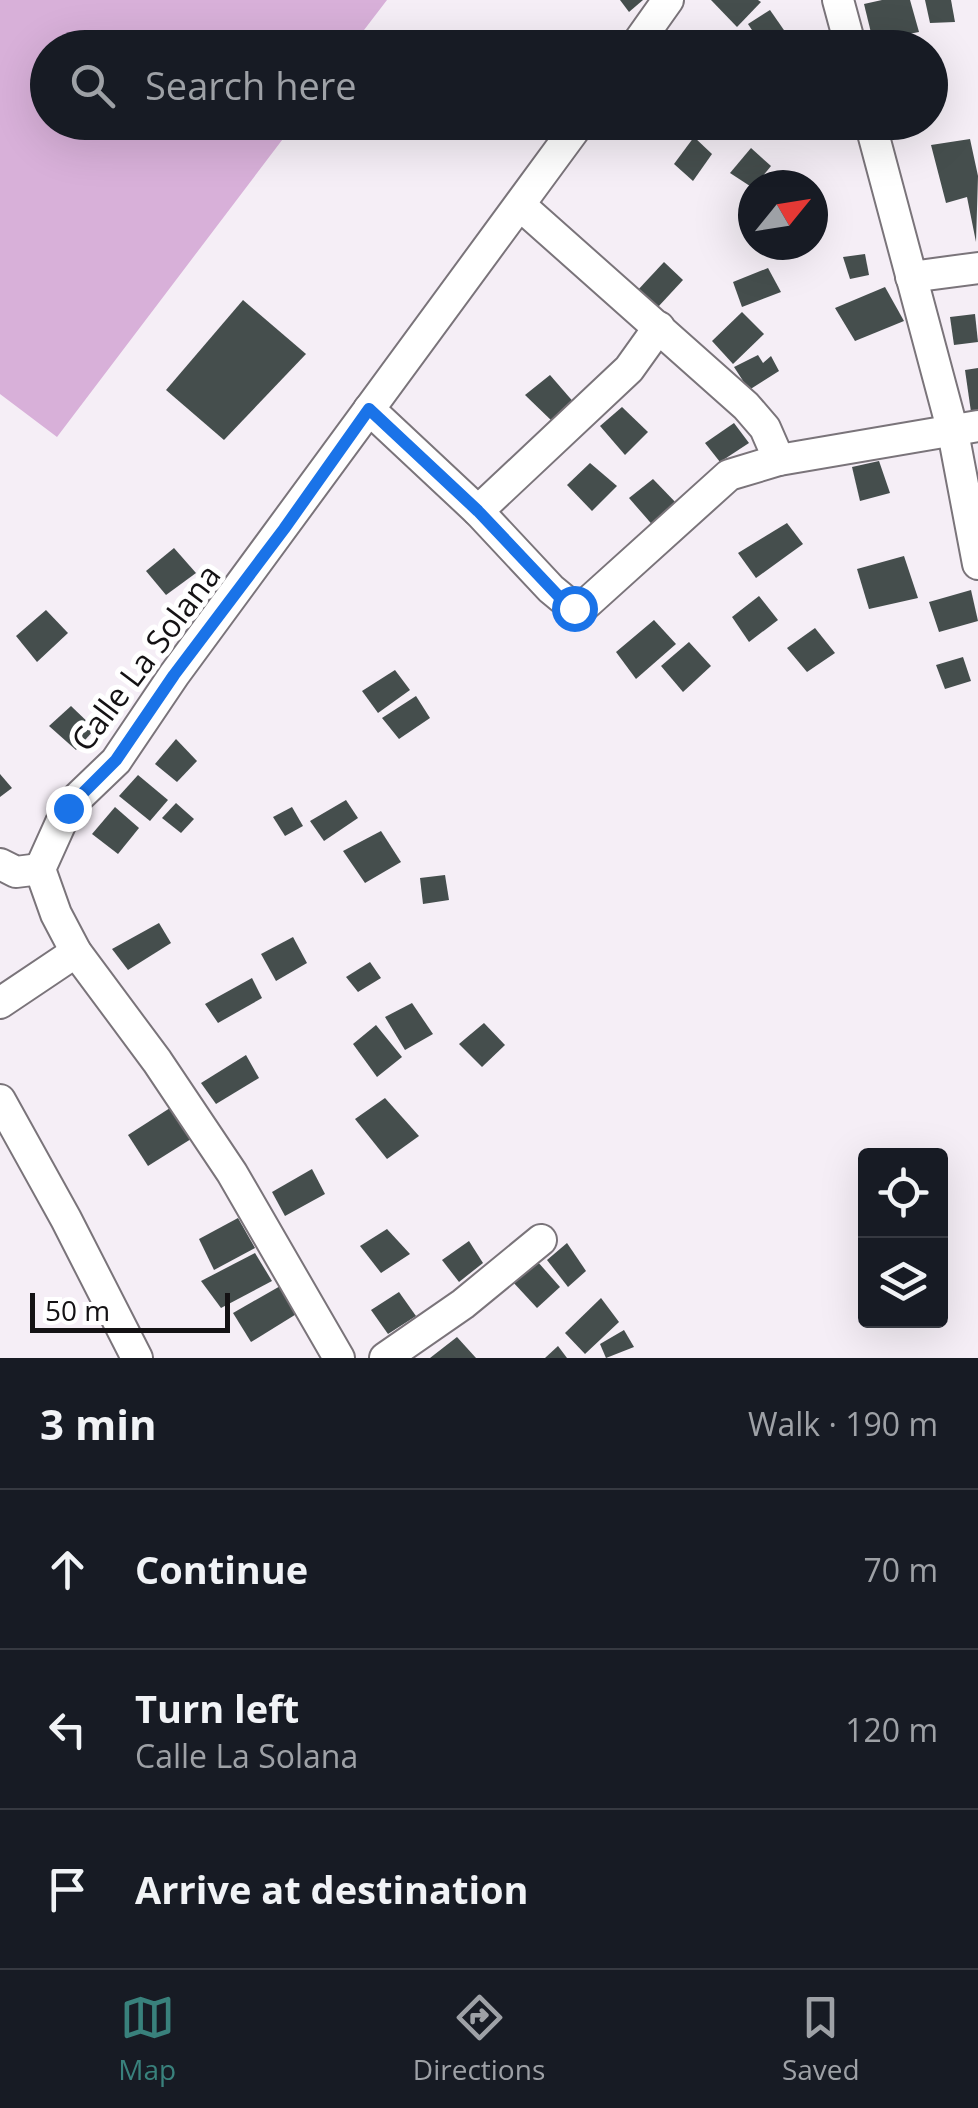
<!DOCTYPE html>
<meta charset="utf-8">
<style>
body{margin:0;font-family:"Open Sans",sans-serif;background:#20242c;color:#f1f3f6}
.controls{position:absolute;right:30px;bottom:30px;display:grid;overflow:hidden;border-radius:10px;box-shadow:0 10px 40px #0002}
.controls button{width:90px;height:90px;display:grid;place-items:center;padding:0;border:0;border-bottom:2px solid #363941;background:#171b24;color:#f1f3f6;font:50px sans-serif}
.compass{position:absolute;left:738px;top:170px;width:90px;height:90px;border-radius:50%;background:#171b24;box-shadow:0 10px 40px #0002;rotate:60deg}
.scale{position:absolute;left:30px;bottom:25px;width:200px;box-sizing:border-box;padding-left:10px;border:5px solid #141214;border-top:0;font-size:28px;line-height:35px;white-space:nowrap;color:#141214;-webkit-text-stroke:8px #fff;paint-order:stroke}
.stop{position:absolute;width:30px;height:30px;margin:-22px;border:8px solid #1a73e8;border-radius:50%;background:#fff}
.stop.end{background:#1a73e8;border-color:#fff;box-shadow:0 2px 10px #0008}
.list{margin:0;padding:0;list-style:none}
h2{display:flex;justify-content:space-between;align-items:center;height:130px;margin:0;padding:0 40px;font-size:42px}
h2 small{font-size:32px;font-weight:400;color:#9ea1a6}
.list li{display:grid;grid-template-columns:65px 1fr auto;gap:30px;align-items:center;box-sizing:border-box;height:160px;padding:0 40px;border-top:2px solid #363941}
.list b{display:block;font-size:38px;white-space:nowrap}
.list p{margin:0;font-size:32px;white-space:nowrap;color:#9ea1a6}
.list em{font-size:32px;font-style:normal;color:#9ea1a6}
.icon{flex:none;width:55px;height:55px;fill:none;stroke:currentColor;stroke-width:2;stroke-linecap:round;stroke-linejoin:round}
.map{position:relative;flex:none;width:978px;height:1358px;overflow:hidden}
.search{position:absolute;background:#171b24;box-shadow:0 10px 40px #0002;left:30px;right:30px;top:30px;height:110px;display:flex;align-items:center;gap:25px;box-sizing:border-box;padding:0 35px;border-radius:55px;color:#9ea1a6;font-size:38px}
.sheet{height:610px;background:#171b24}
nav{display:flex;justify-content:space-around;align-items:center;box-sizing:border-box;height:140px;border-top:2px solid #363941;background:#171b24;font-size:28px;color:#9ea1a6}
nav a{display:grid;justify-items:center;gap:5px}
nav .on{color:#39817c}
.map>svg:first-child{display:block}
.grass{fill:#d8b0d9}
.building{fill:#454e4d}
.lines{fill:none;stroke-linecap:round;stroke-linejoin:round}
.minor-casing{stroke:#7a747a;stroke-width:34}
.minor{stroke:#fff;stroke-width:30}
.route{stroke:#1a73e8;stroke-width:12}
.labels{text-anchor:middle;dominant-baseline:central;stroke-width:10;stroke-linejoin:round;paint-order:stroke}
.street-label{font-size:32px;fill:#141214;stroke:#fff}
</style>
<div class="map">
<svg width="978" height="1358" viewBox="0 0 978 1358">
<rect width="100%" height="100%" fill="#f5eef6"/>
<path class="grass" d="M 0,0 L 387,0 L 351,47 L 48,48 L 48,122 L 295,123 L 57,437 L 0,394 Z"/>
<g class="building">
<path d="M 620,0 L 643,0 L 629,12 Z"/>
<path d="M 711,0 L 758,0 L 761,2 L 737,27 Z"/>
<path d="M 882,0 L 910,0 L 919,32 L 873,41 L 864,4 Z"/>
<path d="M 925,0 L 951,0 L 955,22 L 930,23 Z"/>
<path d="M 770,10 L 786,33 L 763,47 L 748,24 Z"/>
<path d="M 744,34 L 761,48 L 734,48 Z"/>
<path d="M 694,137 L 712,154 L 693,181 L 674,164 Z"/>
<path d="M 970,139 L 978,176 L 976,242 L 967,197 L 946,203 L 931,145 Z"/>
<path d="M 751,148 L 771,166 L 753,188 L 730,173 Z"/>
<path d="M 865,254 L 869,275 L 850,279 L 843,257 Z"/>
<path d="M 664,262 L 683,280 L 658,307 L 636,292 Z"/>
<path d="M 768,268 L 781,292 L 742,307 L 733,282 Z"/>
<path d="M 885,287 L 904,321 L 855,341 L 835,308 Z"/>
<path d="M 243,300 L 306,354 L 224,440 L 166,390 Z"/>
<path d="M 742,312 L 764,334 L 733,364 L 712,341 Z"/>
<path d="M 975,314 L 978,342 L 954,345 L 950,317 Z"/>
<path d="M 758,355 L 763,363 L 771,356 L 779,371 L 749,390 L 734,367 Z"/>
<path d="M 978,368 L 978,410 L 971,412 L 965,370 Z"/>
<path d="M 550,375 L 576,405 L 554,423 L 525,395 Z"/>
<path d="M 622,407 L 648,432 L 625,455 L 600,426 Z"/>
<path d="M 734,423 L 749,443 L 720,462 L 705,443 Z"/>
<path d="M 879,461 L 890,493 L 860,501 L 852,467 Z"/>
<path d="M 590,463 L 617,486 L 592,511 L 567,485 Z"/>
<path d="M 653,479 L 680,507 L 656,529 L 629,498 Z"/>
<path d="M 787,523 L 803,544 L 756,578 L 738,553 Z"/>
<path d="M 174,548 L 196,573 L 166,595 L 146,571 Z"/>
<path d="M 904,556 L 918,598 L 869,609 L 857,569 Z"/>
<path d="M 971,590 L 978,621 L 939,632 L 929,602 Z"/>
<path d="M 759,596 L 778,620 L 749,642 L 732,617 Z"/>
<path d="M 46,610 L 68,633 L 37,662 L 16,636 Z"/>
<path d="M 654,620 L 676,644 L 636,679 L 616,652 Z"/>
<path d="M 815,628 L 835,653 L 807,672 L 787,648 Z"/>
<path d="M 689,642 L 711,666 L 683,692 L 661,666 Z"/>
<path d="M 963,657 L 971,681 L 945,689 L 936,665 Z"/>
<path d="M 395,670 L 410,690 L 378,713 L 362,691 Z"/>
<path d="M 416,696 L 430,718 L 399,739 L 382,718 Z"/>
<path d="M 71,706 L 95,729 L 76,750 L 49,726 Z"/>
<path d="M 176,739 L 197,761 L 177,782 L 155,764 Z"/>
<path d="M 0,774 L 12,788 L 0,797 Z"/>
<path d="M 138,775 L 168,800 L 150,821 L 119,796 Z"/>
<path d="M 346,800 L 358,818 L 324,841 L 310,821 Z"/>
<path d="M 176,803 L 194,819 L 181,833 L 162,818 Z"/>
<path d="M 115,807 L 139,828 L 118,854 L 92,834 Z"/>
<path d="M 292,807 L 303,826 L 285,836 L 273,817 Z"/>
<path d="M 381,831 L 401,862 L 365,883 L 343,851 Z"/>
<path d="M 445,875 L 449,900 L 423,904 L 420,878 Z"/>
<path d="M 159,923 L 171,943 L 128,970 L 112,949 Z"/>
<path d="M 293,937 L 307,963 L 276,981 L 261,954 Z"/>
<path d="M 370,962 L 381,978 L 358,992 L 346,977 Z"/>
<path d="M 252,978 L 262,998 L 218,1023 L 205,1004 Z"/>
<path d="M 412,1003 L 433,1034 L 405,1050 L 385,1017 Z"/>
<path d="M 484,1023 L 505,1045 L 482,1067 L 459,1044 Z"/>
<path d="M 376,1025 L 402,1057 L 377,1077 L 353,1044 Z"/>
<path d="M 246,1055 L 259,1078 L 216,1104 L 201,1083 Z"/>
<path d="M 385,1098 L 419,1136 L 387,1159 L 355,1119 Z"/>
<path d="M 170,1108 L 191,1139 L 148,1166 L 128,1135 Z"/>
<path d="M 312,1169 L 325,1194 L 285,1216 L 272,1192 Z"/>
<path d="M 238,1218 L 255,1248 L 214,1270 L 199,1239 Z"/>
<path d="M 387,1229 L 410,1254 L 381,1273 L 360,1246 Z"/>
<path d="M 469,1241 L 483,1263 L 459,1282 L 442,1260 Z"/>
<path d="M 567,1243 L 586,1271 L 568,1287 L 547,1260 Z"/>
<path d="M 255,1253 L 272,1281 L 221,1308 L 201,1281 Z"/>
<path d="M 537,1261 L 560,1287 L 537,1308 L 512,1281 Z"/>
<path d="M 282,1285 L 298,1313 L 251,1342 L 233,1313 Z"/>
<path d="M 399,1292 L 416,1316 L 388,1334 L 371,1310 Z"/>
<path d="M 601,1298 L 619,1322 L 585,1354 L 565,1333 Z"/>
<path d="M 624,1330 L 634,1347 L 606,1358 L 600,1344 Z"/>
<path d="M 457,1337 L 476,1358 L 430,1358 Z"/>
<path d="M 558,1346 L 567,1358 L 545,1358 Z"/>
</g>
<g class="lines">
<g class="minor-casing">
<g id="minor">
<path d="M 838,0 L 851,48"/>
<path d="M 634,48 L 668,0"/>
<path d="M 870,122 L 953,432 L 978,564"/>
<path d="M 521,206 L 746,406 L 765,428 L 779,460"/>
<path d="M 911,277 L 978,268"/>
<path d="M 369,409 L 478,511 L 551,589 L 574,608 L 585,605 L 729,475 L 779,460 L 978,426"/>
<path d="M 478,511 L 629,369 L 659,327"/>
<path d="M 0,864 L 16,872 L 40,869"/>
<path d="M 0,1003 L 76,952"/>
<path d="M 0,1100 L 66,1219 L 137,1358"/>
<path d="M 339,1358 L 232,1173 L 157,1061 L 76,952 L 56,914 L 40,869 L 68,807 L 116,761 L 174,675 L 580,122"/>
<path d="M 385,1358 L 463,1304 L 541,1240"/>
</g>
</g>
<use href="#minor" class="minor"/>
</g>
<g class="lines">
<path class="route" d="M 68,808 L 116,760 L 174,675 L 284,529 L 369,409 L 478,511 L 565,603 L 574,608"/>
</g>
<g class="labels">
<g class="street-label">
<text transform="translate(145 657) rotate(-53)">Calle La Solana</text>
</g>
</g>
</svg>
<div class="controls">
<button><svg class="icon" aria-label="locate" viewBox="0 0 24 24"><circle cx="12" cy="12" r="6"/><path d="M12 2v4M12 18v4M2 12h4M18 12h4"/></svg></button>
<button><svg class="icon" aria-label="layers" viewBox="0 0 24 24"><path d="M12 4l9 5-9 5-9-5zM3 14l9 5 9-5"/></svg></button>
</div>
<svg class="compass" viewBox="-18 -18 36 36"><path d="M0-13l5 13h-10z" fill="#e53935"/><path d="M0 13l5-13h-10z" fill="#9ea1a6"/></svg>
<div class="scale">50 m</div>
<div class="stop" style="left:574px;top:608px"></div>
<div class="stop end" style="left:68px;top:808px"></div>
<div class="search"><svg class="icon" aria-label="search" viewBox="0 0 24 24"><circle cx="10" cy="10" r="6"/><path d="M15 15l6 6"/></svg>Search here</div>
</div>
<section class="sheet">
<h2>3 min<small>Walk · 190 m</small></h2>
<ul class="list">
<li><svg class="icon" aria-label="ahead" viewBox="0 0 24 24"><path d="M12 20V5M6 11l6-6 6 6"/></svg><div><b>Continue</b></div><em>70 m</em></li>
<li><svg class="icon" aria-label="left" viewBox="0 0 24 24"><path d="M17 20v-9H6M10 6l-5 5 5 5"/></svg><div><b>Turn left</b><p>Calle La Solana</p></div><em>120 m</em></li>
<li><svg class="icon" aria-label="arrive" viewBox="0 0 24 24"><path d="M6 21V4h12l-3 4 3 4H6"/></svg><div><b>Arrive at destination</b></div></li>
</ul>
</section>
<nav>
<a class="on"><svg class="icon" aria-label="map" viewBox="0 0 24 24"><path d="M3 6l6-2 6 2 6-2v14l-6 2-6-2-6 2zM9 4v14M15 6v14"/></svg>Map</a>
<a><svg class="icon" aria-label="directions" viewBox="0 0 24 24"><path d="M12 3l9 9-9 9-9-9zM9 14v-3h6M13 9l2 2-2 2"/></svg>Directions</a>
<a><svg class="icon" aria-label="saved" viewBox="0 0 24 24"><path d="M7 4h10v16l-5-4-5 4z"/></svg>Saved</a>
</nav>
